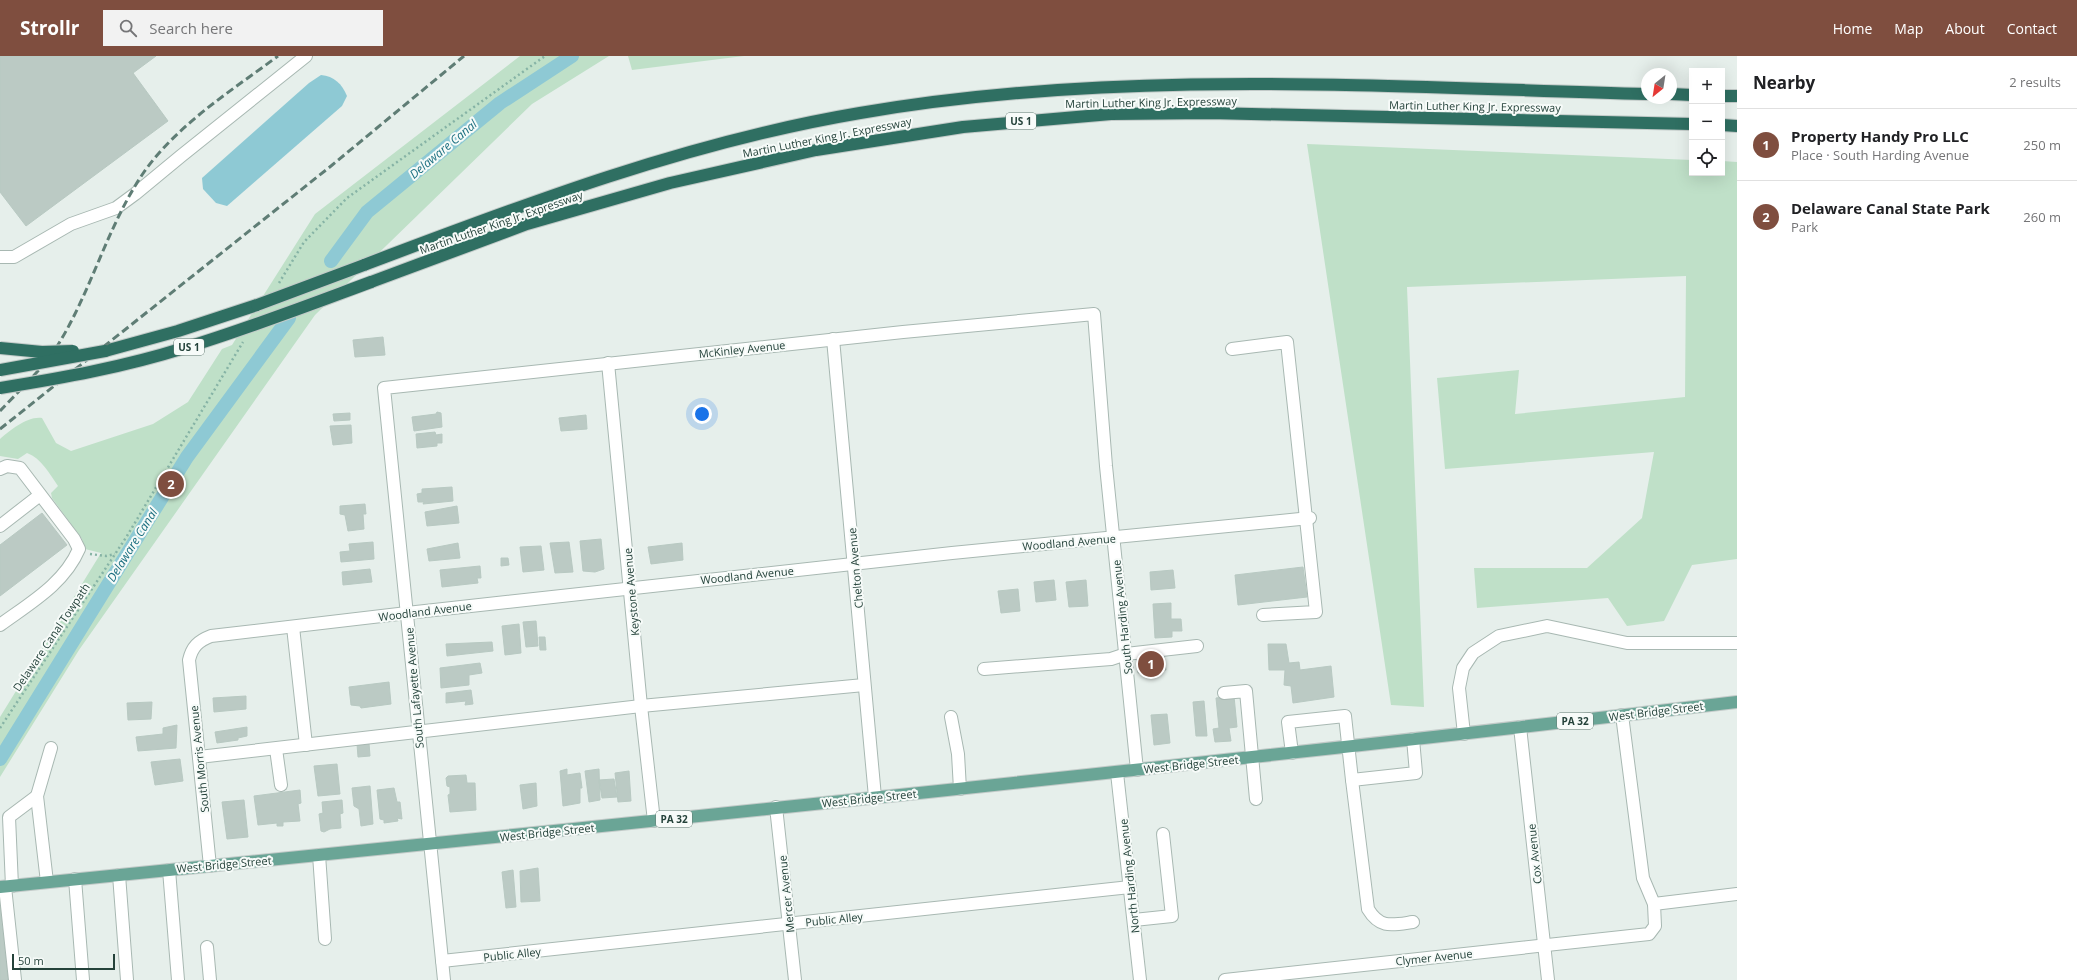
<!DOCTYPE html>
<meta charset="utf-8">
<style>
body{margin:0;font-family:"Open Sans",sans-serif;background:#f2f2f2;color:#202124}
.controls{position:absolute;right:12px;top:12px;display:grid;overflow:hidden;border-radius:0px;box-shadow:0 4px 16px #0002}
.controls button{width:36px;height:36px;display:grid;place-items:center;padding:0;border:0;border-bottom:1px solid #e0e0e0;background:#fff;color:#202124;font:20px sans-serif}
.compass{position:absolute;left:1641px;top:12px;width:36px;height:36px;border-radius:50%;background:#fff;box-shadow:0 4px 16px #0002;rotate:210deg}
.scale{position:absolute;left:12px;bottom:10px;width:103px;box-sizing:border-box;padding-left:4px;border:2px solid #24423a;border-top:0;font-size:11px;line-height:14px;white-space:nowrap;color:#24423a;-webkit-text-stroke:3px #f7fbf9;paint-order:stroke}
.you{position:absolute;left:702px;top:358px;width:14px;height:14px;margin:-10px;border:3px solid #fff;border-radius:50%;background:#1a73e8;box-shadow:0 0 0 6px #1a73e833}
.badge{display:grid;place-items:center;width:26px;height:26px;border-radius:50%;background:#7f4e3f;color:#fff;font-size:13px;font-weight:700}
.pin{position:absolute;translate:-50% -50%;border:2px solid #fff;box-shadow:0 1px 4px #0006}
.list{margin:0;padding:0;list-style:none}
h2{display:flex;justify-content:space-between;align-items:center;height:52px;margin:0;padding:0 16px;font-size:17px}
h2 small{font-size:13px;font-weight:400;color:#757577}
.list li{display:grid;grid-template-columns:26px 1fr auto;gap:12px;align-items:center;box-sizing:border-box;height:72px;padding:0 16px;border-top:1px solid #e0e0e0}
.list b{display:block;font-size:15px;white-space:nowrap}
.list p{margin:0;font-size:13px;white-space:nowrap;color:#757577}
.list em{font-size:13px;font-style:normal;color:#757577}
.icon{flex:none;width:22px;height:22px;fill:none;stroke:currentColor;stroke-width:2;stroke-linecap:round;stroke-linejoin:round}
.map{position:relative;flex:none;width:1737px;height:924px;overflow:hidden}
header{display:flex;align-items:center;gap:24px;box-sizing:border-box;height:56px;padding:0 20px;background:#7f4e3f;color:#fff}
header strong{font-size:19px}
nav{display:flex;gap:22px;margin-inline-start:auto;font-size:14px}
.search{width:280px;height:36px;background:#f2f2f2;display:flex;align-items:center;gap:10px;box-sizing:border-box;padding:0 14px;border-radius:0px;color:#757577;font-size:15px}
main{display:flex}
aside{flex:1;background:#fff}
.map>svg:first-child{display:block}
.green{fill:#bfe0c8}
.water{fill:#8ec9d4}
.lines{fill:none;stroke-linecap:round;stroke-linejoin:round}
.canal{stroke:#8ec9d4;stroke-width:14}
.building{fill:#bbcac4;stroke:#b8c9c2}
.minor-casing{stroke:#a8b8b2;stroke-width:14}
.major-casing{stroke:#c2cac8;stroke-width:14}
.highway-casing{stroke:#c2cac8;stroke-width:14}
.path{stroke:#86b3a5;stroke-width:2.5;stroke-dasharray:2 3;stroke-linecap:butt}
.minor{stroke:#fff;stroke-width:12}
.major{stroke:#6aa596;stroke-width:12}
.highway{stroke:#2f6f62;stroke-width:12}
.rail{stroke:#5f7d75;stroke-width:3;stroke-dasharray:8 4;stroke-linecap:butt}
.highway-bridge-casing{stroke:#c2cac8;stroke-width:14;stroke-linecap:butt}
.highway-bridge{stroke:#2f6f62;stroke-width:12}
.labels{text-anchor:middle;dominant-baseline:central;stroke-width:4;stroke-linejoin:round;paint-order:stroke}
.shield{fill:#f7fbf9;stroke:#637a73;stroke-width:1}
.shield-label{font-size:10px;font-weight:bold;fill:#24423a}
.street-label{font-size:11px;fill:#24423a;stroke:#f7fbf9}
.water-label{font-size:12px;font-style:italic;fill:#1c6f80;stroke:#f7fbf9}
</style>
<header>
<strong>Strollr</strong>
<div class="search"><svg class="icon" aria-label="search" viewBox="0 0 24 24"><circle cx="10" cy="10" r="6"/><path d="M15 15l6 6"/></svg>Search here</div>
<nav><a>Home</a><a>Map</a><a>About</a><a>Contact</a></nav>
</header>
<main>
<div class="map">
<svg width="1737" height="924" viewBox="0 0 1737 924">
<rect width="100%" height="100%" fill="#e6efeb"/>
<g class="green">
<path d="M 520,0 L 609,0 L 532,48 L 315,259 L 79,594 L 0,721 L 0,661 L 101,497 L 85,493 L 82,483 L 52,442 L 51,437 L 58,430 C 49,417 42,403 27,397 L 18,403 L 0,400 L 0,383 C 11,374 27,360 42,362 L 56,387 L 71,395 L 153,368 L 188,346 L 222,293 L 232,289 L 315,158 Z"/>
<path d="M 628,0 L 744,0 L 632,14 Z"/>
<path d="M 1307,88 L 1692,104 L 1692,117 L 1722,117 L 1722,105 L 1737,106 L 1737,503 L 1692,509 L 1664,565 L 1627,570 L 1608,542 L 1477,552 L 1474,512 L 1587,512 L 1642,462 L 1654,396 L 1445,413 L 1437,322 L 1519,314 L 1515,358 L 1685,341 L 1686,220 L 1407,231 L 1424,651 L 1391,649 Z"/>
</g>
<path class="water" d="M 321,19 C 334,20 342,28 347,40 L 342,50 L 227,150 L 216,147 L 203,133 L 202,122 L 309,27 Z"/>
<g class="lines">
<g class="canal">
<path d="M 331,205 L 367,156 L 500,47 L 572,0"/>
<path d="M 0,703 L 187,401 L 289,262"/>
</g>
</g>
<g class="building">
<path d="M 0,0 L 156,0 L 133,17 L 168,65 L 26,170 L 0,136 Z"/>
<path d="M 383,281 L 385,299 L 355,301 L 353,284 Z"/>
<path d="M 437,356 L 441,357 L 442,371 L 414,375 L 412,361 L 436,358 Z"/>
<path d="M 350,357 L 350,364 L 334,365 L 333,358 Z"/>
<path d="M 586,359 L 587,373 L 561,375 L 559,362 Z"/>
<path d="M 351,369 L 352,387 L 333,389 L 330,370 Z"/>
<path d="M 435,376 L 436,379 L 442,378 L 442,387 L 437,387 L 437,390 L 417,392 L 416,378 Z"/>
<path d="M 452,431 L 453,445 L 423,448 L 424,446 L 418,446 L 417,438 L 422,437 L 422,433 Z"/>
<path d="M 365,448 L 366,458 L 363,458 L 364,473 L 348,475 L 345,459 L 340,458 L 340,450 Z"/>
<path d="M 457,450 L 459,467 L 427,470 L 425,456 Z"/>
<path d="M 42,457 L 67,489 L 0,540 L 0,489 Z"/>
<path d="M 601,483 L 604,513 L 595,516 L 583,515 L 580,485 Z"/>
<path d="M 373,486 L 374,503 L 341,506 L 340,496 L 350,495 L 349,488 Z"/>
<path d="M 569,486 L 573,516 L 555,517 L 550,487 Z"/>
<path d="M 458,487 L 460,502 L 429,505 L 427,493 Z"/>
<path d="M 682,487 L 683,504 L 651,508 L 648,491 Z"/>
<path d="M 541,490 L 544,514 L 523,516 L 520,491 Z"/>
<path d="M 501,502 L 508,502 L 509,509 L 501,510 Z"/>
<path d="M 480,510 L 481,522 L 477,522 L 478,527 L 442,531 L 440,514 Z"/>
<path d="M 1303,511 L 1307,541 L 1238,549 L 1235,519 Z"/>
<path d="M 370,513 L 372,526 L 343,529 L 342,516 Z"/>
<path d="M 1173,514 L 1175,532 L 1151,534 L 1150,516 Z"/>
<path d="M 1054,524 L 1056,544 L 1036,546 L 1034,526 Z"/>
<path d="M 1086,524 L 1088,550 L 1069,551 L 1066,526 Z"/>
<path d="M 1018,533 L 1020,555 L 1001,557 L 998,535 Z"/>
<path d="M 1171,547 L 1171,563 L 1181,563 L 1182,575 L 1172,575 L 1172,581 L 1155,582 L 1153,548 Z"/>
<path d="M 536,565 L 538,590 L 526,591 L 523,566 Z"/>
<path d="M 519,568 L 521,597 L 505,599 L 502,570 Z"/>
<path d="M 539,581 L 545,581 L 546,594 L 540,594 Z"/>
<path d="M 492,586 L 493,595 L 447,600 L 446,588 Z"/>
<path d="M 1268,588 L 1286,588 L 1289,607 L 1299,606 L 1300,614 L 1331,610 L 1334,641 L 1293,647 L 1291,630 L 1284,629 L 1285,614 L 1269,614 Z"/>
<path d="M 1164,598 L 1166,614 L 1138,617 L 1136,601 Z"/>
<path d="M 480,607 L 482,617 L 469,619 L 469,629 L 441,632 L 440,612 Z"/>
<path d="M 389,626 L 391,648 L 361,652 L 360,650 L 351,649 L 349,631 Z"/>
<path d="M 471,634 L 473,648 L 465,649 L 466,645 L 446,647 L 446,637 Z"/>
<path d="M 246,640 L 246,653 L 214,656 L 213,642 Z"/>
<path d="M 1234,640 L 1237,671 L 1229,672 L 1231,685 L 1215,686 L 1213,673 L 1219,672 L 1216,642 Z"/>
<path d="M 1204,645 L 1207,680 L 1196,680 L 1193,646 Z"/>
<path d="M 152,646 L 151,663 L 128,664 L 127,647 Z"/>
<path d="M 1167,658 L 1170,687 L 1154,689 L 1151,659 Z"/>
<path d="M 177,669 L 176,692 L 138,695 L 136,681 L 163,678 L 163,672 Z"/>
<path d="M 247,671 L 247,680 L 238,682 L 238,684 L 217,687 L 215,676 Z"/>
<path d="M 369,687 L 370,700 L 358,701 L 357,688 Z"/>
<path d="M 180,703 L 183,725 L 155,729 L 151,706 Z"/>
<path d="M 337,708 L 340,738 L 318,740 L 314,710 Z"/>
<path d="M 567,713 L 567,719 L 580,717 L 582,732 L 580,732 L 580,747 L 563,750 L 560,715 Z"/>
<path d="M 599,713 L 600,744 L 589,746 L 585,715 Z"/>
<path d="M 629,715 L 631,745 L 618,746 L 615,717 Z"/>
<path d="M 466,719 L 467,727 L 475,727 L 476,754 L 450,756 L 448,739 L 450,738 L 450,731 L 447,730 L 446,722 L 448,720 Z"/>
<path d="M 614,723 L 617,741 L 602,742 L 599,724 Z"/>
<path d="M 536,727 L 537,750 L 523,753 L 520,729 Z"/>
<path d="M 370,730 L 373,768 L 361,770 L 359,753 L 354,750 L 352,732 Z"/>
<path d="M 394,732 L 397,746 L 400,746 L 402,763 L 397,762 L 398,765 L 384,767 L 384,764 L 380,763 L 377,734 Z"/>
<path d="M 300,734 L 301,747 L 298,748 L 300,765 L 283,766 L 283,770 L 277,770 L 277,767 L 258,769 L 254,740 Z"/>
<path d="M 244,744 L 248,781 L 227,783 L 222,746 Z"/>
<path d="M 342,744 L 343,757 L 340,758 L 341,772 L 330,773 L 324,776 L 321,775 L 319,758 L 323,757 L 322,746 Z"/>
<path d="M 538,812 L 540,845 L 521,846 L 520,815 Z"/>
<path d="M 513,814 L 516,851 L 506,852 L 502,816 Z"/>
<path d="M 0,851 L 8,924 L 0,924 Z"/>
</g>
<g class="lines">
<g class="minor-casing">
<g id="minor">
<path d="M 0,201 L 14,201 L 71,168 L 116,152 L 135,138 L 181,100 L 306,0"/>
<path d="M 833,283 L 875,741"/>
<path d="M 1232,293 L 1287,286 L 1316,556 L 1263,559"/>
<path d="M 608,307 L 641,650 L 654,765"/>
<path d="M 0,413 L 7,410 L 20,412 L 74,483 L 79,493 C 64,528 30,547 0,569"/>
<path d="M 0,470 L 40,439"/>
<path d="M 293,571 L 306,689"/>
<path d="M 984,613 L 1111,603 L 1126,598 L 1197,590"/>
<path d="M 1224,637 L 1246,635 L 1256,743"/>
<path d="M 1622,659 L 1643,822 L 1654,848"/>
<path d="M 951,661 L 958,698 L 960,733"/>
<path d="M 1520,671 L 1548,924"/>
<path d="M 1464,678 L 1459,632 L 1463,612 L 1473,597 L 1499,580 L 1547,570 L 1627,587 L 1737,587"/>
<path d="M 276,693 L 281,729"/>
<path d="M 1292,697 L 1288,666 L 1345,660 L 1352,724 L 1416,717 L 1413,683"/>
<path d="M 199,701 L 641,650 L 864,629"/>
<path d="M 1117,717 L 1140,924"/>
<path d="M 1352,724 L 1368,853 C 1380,873 1392,869 1413,866"/>
<path d="M 776,751 L 795,924"/>
<path d="M 319,799 L 325,883"/>
<path d="M 210,810 L 189,604 C 192,591 198,585 211,580 L 407,557 L 952,497 L 1310,462"/>
<path d="M 169,814 L 178,924"/>
<path d="M 119,819 L 127,924"/>
<path d="M 75,823 L 83,924"/>
<path d="M 47,826 L 37,740 L 51,692"/>
<path d="M 12,830 L 9,761 L 37,740"/>
<path d="M 5,831 L 15,924"/>
<path d="M 1134,864 L 1172,860 L 1163,778"/>
<path d="M 207,891 L 210,924"/>
<path d="M 442,905 L 1130,831"/>
<path d="M 444,924 L 384,332 L 903,276 L 1094,258 L 1106,410 L 1137,714"/>
<path d="M 1225,924 L 1649,878 L 1655,870 L 1654,848 L 1737,838"/>
</g>
</g>
<g class="major-casing">
<path id="major" d="M 0,831 C 579,773 1159,714 1737,646"/>
</g>
<g class="highway-casing">
<g id="highway">
<path d="M 1671,38 L 1692,39"/>
<path d="M 1722,40 L 1737,40"/>
<path d="M 1722,69 L 1737,70"/>
<path d="M 364,209 C 527,147 688,86 860,57 C 1120,12 1385,31 1647,38"/>
<path d="M 371,226 L 527,168 L 670,127 L 816,94 L 963,71 L 1111,58 L 1210,57 L 1692,68"/>
<path d="M 105,295 L 178,275 L 257,249"/>
</g>
</g>
<g class="path">
<path d="M 279,227 L 304,186 L 347,142 L 545,0"/>
<path d="M 90,498 L 106,500 L 115,498"/>
<path d="M 0,672 L 127,480 L 243,286"/>
</g>
<use href="#minor" class="minor"/>
<use href="#major" class="major"/>
<use href="#highway" class="highway"/>
<g class="rail">
<path d="M 0,355 C 17,337 42,313 56,292 C 91,237 107,170 144,116 C 178,68 231,35 278,0"/>
<path d="M 0,373 L 331,110 L 464,0"/>
</g>
<g class="highway-bridge-casing">
<g id="highway-bridge">
<path d="M 257,249 L 364,209"/>
<path d="M 0,292 L 42,296 L 73,295"/>
<path d="M 0,314 L 105,295"/>
<path d="M 0,332 C 62,322 124,311 184,292 C 247,273 309,249 371,226"/>
</g>
</g>
<use href="#highway-bridge" class="highway-bridge"/>
</g>
<g class="labels">
<g class="shield">
<rect x="1006" y="57" width="30" height="16" rx="3"/>
<rect x="174" y="283" width="30" height="16" rx="3"/>
<rect x="1557" y="657" width="36" height="16" rx="3"/>
<rect x="656" y="755" width="36" height="16" rx="3"/>
</g>
<g class="shield-label">
<text x="1021" y="65">US 1</text>
<text x="189" y="291">US 1</text>
<text x="1575" y="665">PA 32</text>
<text x="674" y="763">PA 32</text>
</g>
<g class="street-label">
<text transform="translate(1151 46) rotate(-1)">Martin Luther King Jr. Expressway</text>
<text transform="translate(1475 50) rotate(1)">Martin Luther King Jr. Expressway</text>
<text transform="translate(827 81) rotate(-11)">Martin Luther King Jr. Expressway</text>
<text transform="translate(501 166) rotate(-19)">Martin Luther King Jr. Expressway</text>
<text transform="translate(742 293) rotate(-6)">McKinley Avenue</text>
<text transform="translate(1069 486) rotate(-5)">Woodland Avenue</text>
<text transform="translate(855 512) rotate(-95)">Chelton Avenue</text>
<text transform="translate(747 519) rotate(-6)">Woodland Avenue</text>
<text transform="translate(631 536) rotate(-95)">Keystone Avenue</text>
<text transform="translate(425 555) rotate(-7)">Woodland Avenue</text>
<text transform="translate(1122 561) rotate(-96)">South Harding Avenue</text>
<text transform="translate(51 581) rotate(-56)">Delaware Canal Towpath</text>
<text transform="translate(414 632) rotate(-95)">South Lafayette Avenue</text>
<text transform="translate(1656 655) rotate(-7)">West Bridge Street</text>
<text transform="translate(199 703) rotate(-96)">South Morris Avenue</text>
<text transform="translate(1191 708) rotate(-6)">West Bridge Street</text>
<text transform="translate(869 742) rotate(-6)">West Bridge Street</text>
<text transform="translate(547 776) rotate(-6)">West Bridge Street</text>
<text transform="translate(1534 798) rotate(-96)">Cox Avenue</text>
<text transform="translate(224 808) rotate(-5)">West Bridge Street</text>
<text transform="translate(1129 820) rotate(-96)">North Harding Avenue</text>
<text transform="translate(786 838) rotate(-96)">Mercer Avenue</text>
<text transform="translate(834 863) rotate(-6)">Public Alley</text>
<text transform="translate(512 898) rotate(-6)">Public Alley</text>
<text transform="translate(1434 901) rotate(-6)">Clymer Avenue</text>
</g>
<g class="water-label">
<text transform="translate(443 93) rotate(-40)">Delaware Canal</text>
<text transform="translate(132 489) rotate(-58)">Delaware Canal</text>
</g>
</g>
</svg>
<div class="controls">
<button>+</button>
<button>−</button>
<button><svg class="icon" aria-label="locate" viewBox="0 0 24 24"><circle cx="12" cy="12" r="6"/><path d="M12 2v4M12 18v4M2 12h4M18 12h4"/></svg></button>
</div>
<svg class="compass" viewBox="-18 -18 36 36"><path d="M0-13l5 13h-10z" fill="#e53935"/><path d="M0 13l5-13h-10z" fill="#757577"/></svg>
<div class="scale">50 m</div>
<div class="you"></div>
<div class="pin badge" style="left:1151px;top:608px">1</div>
<div class="pin badge" style="left:171px;top:428px">2</div>
</div>
<aside>
<h2>Nearby<small>2 results</small></h2>
<ul class="list">
<li><span class="badge">1</span><div><b>Property Handy Pro LLC</b><p>Place · South Harding Avenue</p></div><em>250 m</em></li>
<li><span class="badge">2</span><div><b>Delaware Canal State Park</b><p>Park</p></div><em>260 m</em></li>
</ul>
</aside>
</main>
